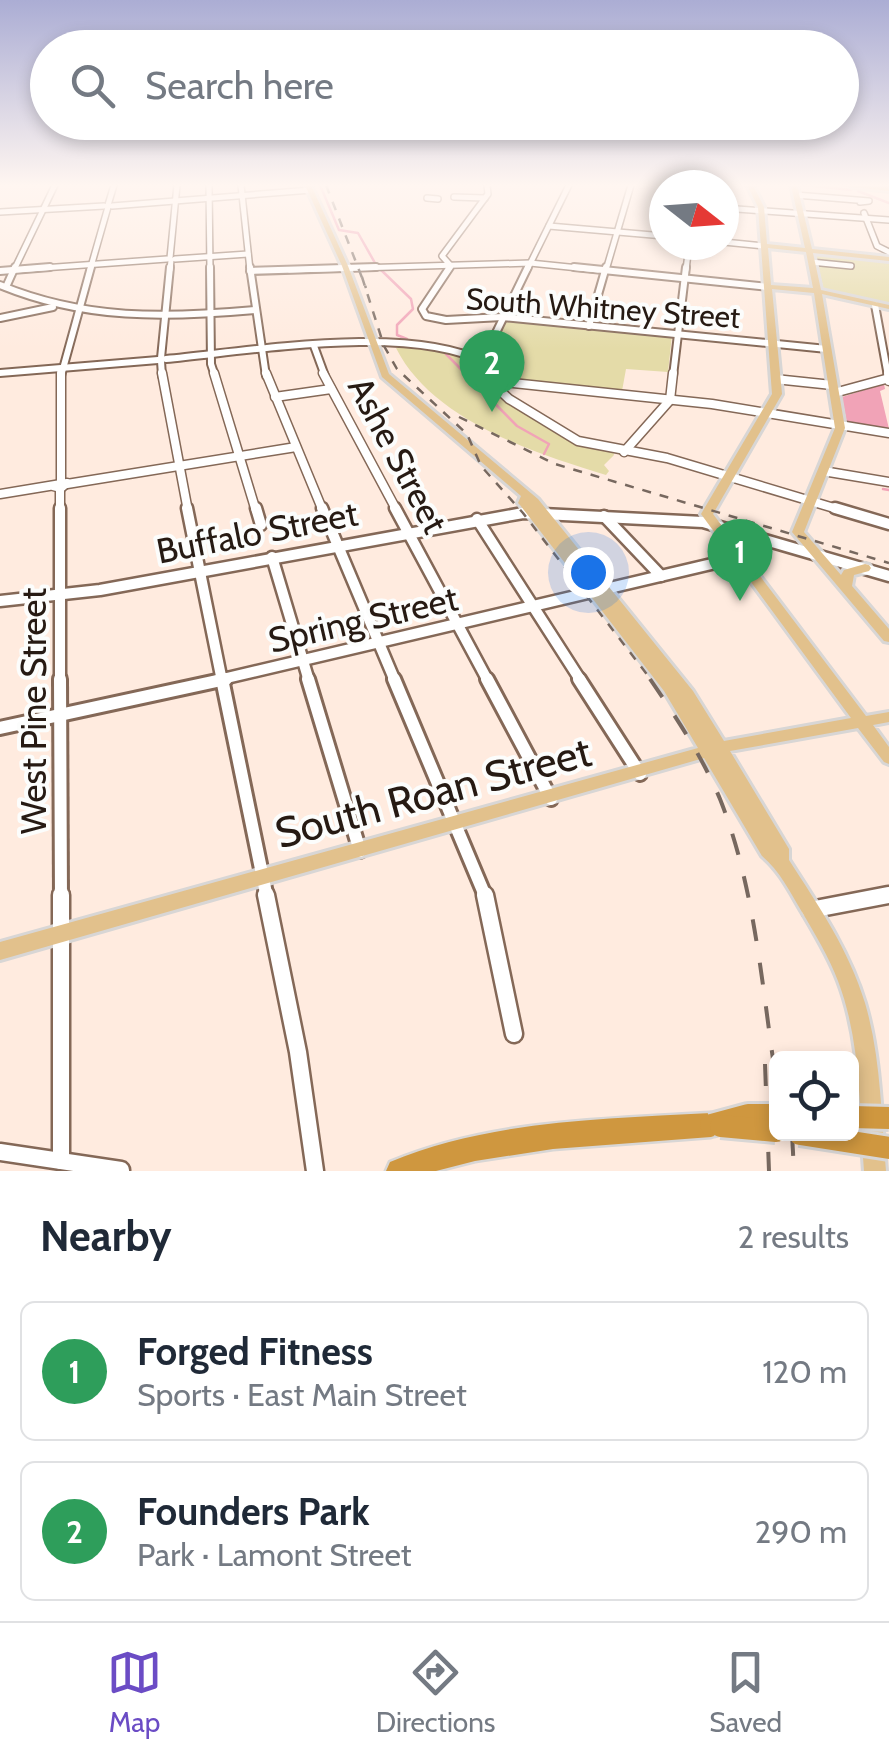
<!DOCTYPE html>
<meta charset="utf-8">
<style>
body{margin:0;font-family:Cabin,sans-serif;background:#f6f6f7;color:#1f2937}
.controls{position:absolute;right:30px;bottom:30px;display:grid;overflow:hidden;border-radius:15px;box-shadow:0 5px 15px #0003}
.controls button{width:90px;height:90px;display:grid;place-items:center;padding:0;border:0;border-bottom:2px solid #e0e1e3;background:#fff;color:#1f2937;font:50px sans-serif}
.compass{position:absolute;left:649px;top:170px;width:90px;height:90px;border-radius:50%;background:#fff;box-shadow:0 5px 15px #0003;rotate:107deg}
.you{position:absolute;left:588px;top:572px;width:35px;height:35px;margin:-25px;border:8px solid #fff;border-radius:50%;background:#1a73e8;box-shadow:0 0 0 15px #1a73e833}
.badge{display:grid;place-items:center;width:65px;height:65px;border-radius:50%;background:#6b4cc5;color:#fff;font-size:32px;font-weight:700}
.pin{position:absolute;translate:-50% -82px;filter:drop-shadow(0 2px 5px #0008)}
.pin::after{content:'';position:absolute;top:52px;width:35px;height:30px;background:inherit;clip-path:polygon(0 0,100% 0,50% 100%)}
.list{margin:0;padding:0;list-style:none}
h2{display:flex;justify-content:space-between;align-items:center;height:130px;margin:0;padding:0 40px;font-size:42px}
h2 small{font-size:32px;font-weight:400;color:#747a83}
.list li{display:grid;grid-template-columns:65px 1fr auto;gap:30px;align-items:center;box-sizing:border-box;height:140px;margin:0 20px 20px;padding:0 20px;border:2px solid #e0e1e3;border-radius:15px}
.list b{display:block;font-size:38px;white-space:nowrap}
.list p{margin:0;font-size:32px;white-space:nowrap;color:#747a83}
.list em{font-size:32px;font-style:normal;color:#747a83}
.icon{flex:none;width:55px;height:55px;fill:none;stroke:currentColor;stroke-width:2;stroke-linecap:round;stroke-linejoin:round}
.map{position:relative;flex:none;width:889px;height:1171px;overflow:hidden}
.search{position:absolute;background:#fff;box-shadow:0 5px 15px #0003;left:30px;right:30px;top:30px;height:110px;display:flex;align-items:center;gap:25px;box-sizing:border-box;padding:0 35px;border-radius:55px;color:#747a83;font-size:38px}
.sheet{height:450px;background:#fff}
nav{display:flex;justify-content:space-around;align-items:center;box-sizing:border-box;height:140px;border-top:2px solid #e0e1e3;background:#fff;font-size:28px;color:#747a83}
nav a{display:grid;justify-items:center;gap:5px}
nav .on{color:#6b4cc5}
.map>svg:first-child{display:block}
.green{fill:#e4dba8}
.water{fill:#f1a3b7}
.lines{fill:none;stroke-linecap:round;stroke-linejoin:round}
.stream{stroke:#f1a3b7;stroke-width:2.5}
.minor-far5-casing{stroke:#846857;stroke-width:8}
.minor-far4-casing{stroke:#846857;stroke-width:10}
.minor-far3-casing{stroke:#846857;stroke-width:11}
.minor-far2-casing{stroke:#846857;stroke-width:15}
.minor-far1-casing{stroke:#846857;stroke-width:18}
.minor-casing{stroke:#846857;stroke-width:21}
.major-casing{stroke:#d8d6d5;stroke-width:6}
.highway-casing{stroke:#d8d6d5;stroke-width:5}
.minor-far5{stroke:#fff;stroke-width:5}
.minor-far4{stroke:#fff;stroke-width:6}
.minor-far3{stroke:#fff;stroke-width:8}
.minor-far2{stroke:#fff;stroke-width:10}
.minor-far1{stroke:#fff;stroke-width:12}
.minor{stroke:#fff;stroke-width:16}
.major{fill:#e2c18c;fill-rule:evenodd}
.highway{fill:#cf973f;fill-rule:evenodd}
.rail-far1{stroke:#77685f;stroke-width:2.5;stroke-dasharray:9 9;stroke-linecap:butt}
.rail{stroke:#77685f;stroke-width:4;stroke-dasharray:22 22;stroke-linecap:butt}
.highway-bridge-casing{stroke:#d8d6d5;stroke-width:28;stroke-linecap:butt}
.highway-bridge{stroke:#cf973f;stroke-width:22}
.labels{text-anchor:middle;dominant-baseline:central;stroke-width:8;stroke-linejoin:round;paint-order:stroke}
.far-street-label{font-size:30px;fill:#261a13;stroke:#fcfdfc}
.street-label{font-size:35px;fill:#261a13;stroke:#fcfdfc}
.near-street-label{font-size:42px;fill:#261a13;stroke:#fcfdfc}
</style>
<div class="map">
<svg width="889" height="1171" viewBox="0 0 889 1171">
<rect width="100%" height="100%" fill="#ffebdf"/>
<g class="green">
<path d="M 815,252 L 889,261 L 889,305 L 824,291 Z"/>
<path d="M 505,319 L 672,335 L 668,372 L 626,369 L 622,391 L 493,377 L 494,348 Z"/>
<path d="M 435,347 L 483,362 L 483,377 C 517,414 563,443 613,451 L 614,455 L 604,465 L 609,471 L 606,475 C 534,453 432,420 396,348 Z"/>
</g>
<path class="water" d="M 884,384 L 885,389 L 880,391 L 889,429 L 847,424 L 842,397 Z"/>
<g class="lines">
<g class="stream">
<path d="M 320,185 L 339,230 L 358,233 L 375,263"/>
<path d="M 804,185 L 851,190"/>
<path d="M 858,191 L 889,203"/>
<path d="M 379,268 L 411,299 L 413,309 L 397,325 L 397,335 L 407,339"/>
<path d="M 444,352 L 517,426 L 549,444 L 544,454"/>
<path d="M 883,489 L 889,490"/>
</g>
<g class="minor-far5-casing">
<g id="minor-far5">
<path d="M 209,185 L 210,270"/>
<path d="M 241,185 L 250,270"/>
<path d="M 796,195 L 869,201 L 860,202"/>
<path d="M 454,197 L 485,198"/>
<path d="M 427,198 L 438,199"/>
<path d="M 108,205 L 114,185"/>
<path d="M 112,206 L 311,190"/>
<path d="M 724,208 L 889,220"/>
<path d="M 0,212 L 104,206"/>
<path d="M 864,213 L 877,246 L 889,252"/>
<path d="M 549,226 L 664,236"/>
<path d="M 724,242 L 765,246"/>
<path d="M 170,258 L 177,185"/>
<path d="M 175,259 L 248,254"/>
<path d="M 811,262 L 851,266"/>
<path d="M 14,270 L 55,185"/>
<path d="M 15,270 L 167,259"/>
<path d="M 90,270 L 108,207"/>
<path d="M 170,270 L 171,260"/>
<path d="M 289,270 L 530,263 L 598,270"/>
<path d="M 448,270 L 451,266 L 442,256 L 488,194 L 487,185"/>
<path d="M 527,270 L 569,185"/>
<path d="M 606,270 L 631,185"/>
<path d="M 686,270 L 689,245"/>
</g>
</g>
<g class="minor-far4-casing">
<g id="minor-far4">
<path d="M 210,267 L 211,364 L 215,376"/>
<path d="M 250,267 L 266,376"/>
<path d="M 450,267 L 422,309 L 426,316 L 446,320 L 502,317 L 827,349"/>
<path d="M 574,267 L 768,287"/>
<path d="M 0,271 L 50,267"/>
<path d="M 250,271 L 376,267"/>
<path d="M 0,285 C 85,320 165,318 255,310"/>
<path d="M 6,287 L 15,267"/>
<path d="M 875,305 L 888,376"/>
<path d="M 0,318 L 53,307"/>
<path d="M 589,326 L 606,267"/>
<path d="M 314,346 L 325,376"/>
<path d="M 161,358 L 170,267"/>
<path d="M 166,359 C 252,351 410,323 486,363"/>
<path d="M 161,361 L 162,376"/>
<path d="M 0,373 L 158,360"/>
<path d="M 61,376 L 91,267"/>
<path d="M 487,376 L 492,341 L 528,267"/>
<path d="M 673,376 L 686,267"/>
</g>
</g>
<g class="minor-far3-casing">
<g id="minor-far3">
<path d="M 61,373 L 61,481"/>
<path d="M 162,373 L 188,511"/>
<path d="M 214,373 L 256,511"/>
<path d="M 266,373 L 323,511"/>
<path d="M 323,373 L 397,511"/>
<path d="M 488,373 L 487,378 L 509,399 L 578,441 L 667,458 L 844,511"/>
<path d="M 888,373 L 889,381"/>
<path d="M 775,379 L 832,385"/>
<path d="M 493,381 L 712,404 L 889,433"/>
<path d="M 834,393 L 889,378"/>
<path d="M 275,397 L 331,389"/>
<path d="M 624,452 L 670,400 L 673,373"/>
<path d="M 823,471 L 889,482"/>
<path d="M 67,484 L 296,447"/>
<path d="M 60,488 L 60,511"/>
<path d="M 0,494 L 67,483 L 61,488 L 53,486"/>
</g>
</g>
<g class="minor-far2-casing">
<g id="minor-far2">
<path d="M 60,508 L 60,681"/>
<path d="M 187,508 L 222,681"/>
<path d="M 256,508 L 261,525"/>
<path d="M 322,508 L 395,681"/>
<path d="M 395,508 L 488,681"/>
<path d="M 835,508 L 889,524"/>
<path d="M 604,516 L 661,576"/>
<path d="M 477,519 L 581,681"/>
<path d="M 272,557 L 309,681"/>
<path d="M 0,601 L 100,590 L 523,513 L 703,522 L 889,576"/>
<path d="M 214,681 L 737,558"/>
</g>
</g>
<g class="minor-far1-casing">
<g id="minor-far1">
<path d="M 60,679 L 61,898"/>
<path d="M 222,679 L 267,898"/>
<path d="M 308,679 L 360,851"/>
<path d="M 394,679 L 486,898"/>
<path d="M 487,679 L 551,799"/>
<path d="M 579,679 L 640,774"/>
<path d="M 0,728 L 226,679"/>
<path d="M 875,898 L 889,895"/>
</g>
</g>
<g class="minor-casing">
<g id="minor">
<path d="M 61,895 L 61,1161"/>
<path d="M 266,895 L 298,1052 L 315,1171"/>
<path d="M 485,895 L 514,1034"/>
<path d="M 810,910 L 888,895"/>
<path d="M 0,1152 L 121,1170"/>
</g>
</g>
<g class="major-casing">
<g id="major">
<path d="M 305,185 L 311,185 L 348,266 L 389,374 L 538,499 L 693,691 L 724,741 L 851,718 L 701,514 L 772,394 L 758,207 L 747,185 L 753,185 L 764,207 L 767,244 L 805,248 L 791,185 L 797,185 L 812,249 L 889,257 L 889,261 L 813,253 L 821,290 L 889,305 L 889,309 L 822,294 L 845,428 L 804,532 L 841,575 L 844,570 L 865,564 L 869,565 L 871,568 L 869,571 L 854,575 L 852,586 L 889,629 L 889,642 L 884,641 L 792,532 L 835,428 L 814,293 L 772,289 L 782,394 L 713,514 L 866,716 L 889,712 L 889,722 L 873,725 L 889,747 L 889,764 L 884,762 L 858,728 L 730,751 L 786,844 L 789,849 L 789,860 C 818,905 849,950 865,1003 C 881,1057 881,1115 886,1171 L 864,1171 C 859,1107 861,1041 838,981 C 829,957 815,934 802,912 C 790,892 780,871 762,856 L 704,758 L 0,960 L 0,942 L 698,748 L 664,691 L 520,505 L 518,503 L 521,496 L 382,377 L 342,266 ZM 768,248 L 806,252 L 813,288 L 771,285 Z"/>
<path d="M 849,185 L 889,187 L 889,191 L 852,187 Z"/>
</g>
</g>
<g class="highway-casing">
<path id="highway" d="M 711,1113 L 720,1116 L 723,1125 L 720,1134 L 711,1137 L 553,1149 L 475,1161 L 436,1171 L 386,1171 L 390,1162 C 491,1120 604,1119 711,1113 Z"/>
</g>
<use href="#minor-far5" class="minor-far5"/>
<use href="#minor-far4" class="minor-far4"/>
<use href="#minor-far3" class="minor-far3"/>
<use href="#minor-far2" class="minor-far2"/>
<use href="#minor-far1" class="minor-far1"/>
<use href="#minor" class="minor"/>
<use href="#major" class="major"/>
<use href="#highway" class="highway"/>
<g class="rail-far1">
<path d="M 326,185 L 366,288"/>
<path d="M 362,277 L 384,346 L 397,369 L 467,434 L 481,466 L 523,513 L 652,681"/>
<path d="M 459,417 L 555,464 L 889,563"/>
</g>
<g class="rail">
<path d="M 650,679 C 676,717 702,756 720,799 C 755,887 762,987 776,1080"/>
<path d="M 765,1064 L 769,1171"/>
<path d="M 792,1134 L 794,1171"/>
</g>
<g class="highway-bridge-casing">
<g id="highway-bridge">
<path d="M 852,1117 L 889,1118"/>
<path d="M 711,1125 L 748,1115 L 776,1115"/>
<path d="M 721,1126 L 776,1131"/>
<path d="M 800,1134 L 889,1148"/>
</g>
</g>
<use href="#highway-bridge" class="highway-bridge"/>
</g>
<linearGradient id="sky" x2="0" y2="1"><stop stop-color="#abadd4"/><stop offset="0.53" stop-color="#fff6f1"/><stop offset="1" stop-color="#fff6f1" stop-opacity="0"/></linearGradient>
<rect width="889" height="349" fill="url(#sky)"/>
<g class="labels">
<g class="far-street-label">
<text transform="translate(603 308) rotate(4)">South Whitney Street</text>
</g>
<g class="street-label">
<text transform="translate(398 455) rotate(62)">Ashe Street</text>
<text transform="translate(257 532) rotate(-11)">Buffalo Street</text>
<text transform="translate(363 619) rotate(-13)">Spring Street</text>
<text transform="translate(33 711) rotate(-90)">West Pine Street</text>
</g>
<g class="near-street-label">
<text transform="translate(433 792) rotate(-15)">South Roan Street</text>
</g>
</g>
</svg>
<div class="controls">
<button><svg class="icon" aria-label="locate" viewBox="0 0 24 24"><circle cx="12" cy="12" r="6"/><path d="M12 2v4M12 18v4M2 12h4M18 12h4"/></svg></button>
</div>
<svg class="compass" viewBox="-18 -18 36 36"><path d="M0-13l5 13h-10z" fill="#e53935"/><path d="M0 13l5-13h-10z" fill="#747a83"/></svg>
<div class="you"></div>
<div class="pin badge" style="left:740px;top:601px;background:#2e9e5b">1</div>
<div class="pin badge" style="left:492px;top:412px;background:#2e9e5b">2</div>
<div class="search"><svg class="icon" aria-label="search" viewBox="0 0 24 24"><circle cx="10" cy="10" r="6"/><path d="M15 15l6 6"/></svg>Search here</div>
</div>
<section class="sheet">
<h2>Nearby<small>2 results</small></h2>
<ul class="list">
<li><span class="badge" style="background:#2e9e5b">1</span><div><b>Forged Fitness</b><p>Sports · East Main Street</p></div><em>120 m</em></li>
<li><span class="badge" style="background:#2e9e5b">2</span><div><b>Founders Park</b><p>Park · Lamont Street</p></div><em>290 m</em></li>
</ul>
</section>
<nav>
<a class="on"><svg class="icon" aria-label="map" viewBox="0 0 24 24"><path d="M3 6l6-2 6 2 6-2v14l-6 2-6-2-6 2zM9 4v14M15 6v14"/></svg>Map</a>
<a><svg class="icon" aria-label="directions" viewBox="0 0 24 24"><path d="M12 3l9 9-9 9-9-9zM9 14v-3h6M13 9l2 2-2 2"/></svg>Directions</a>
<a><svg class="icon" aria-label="saved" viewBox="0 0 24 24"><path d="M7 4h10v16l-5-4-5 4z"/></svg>Saved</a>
</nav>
